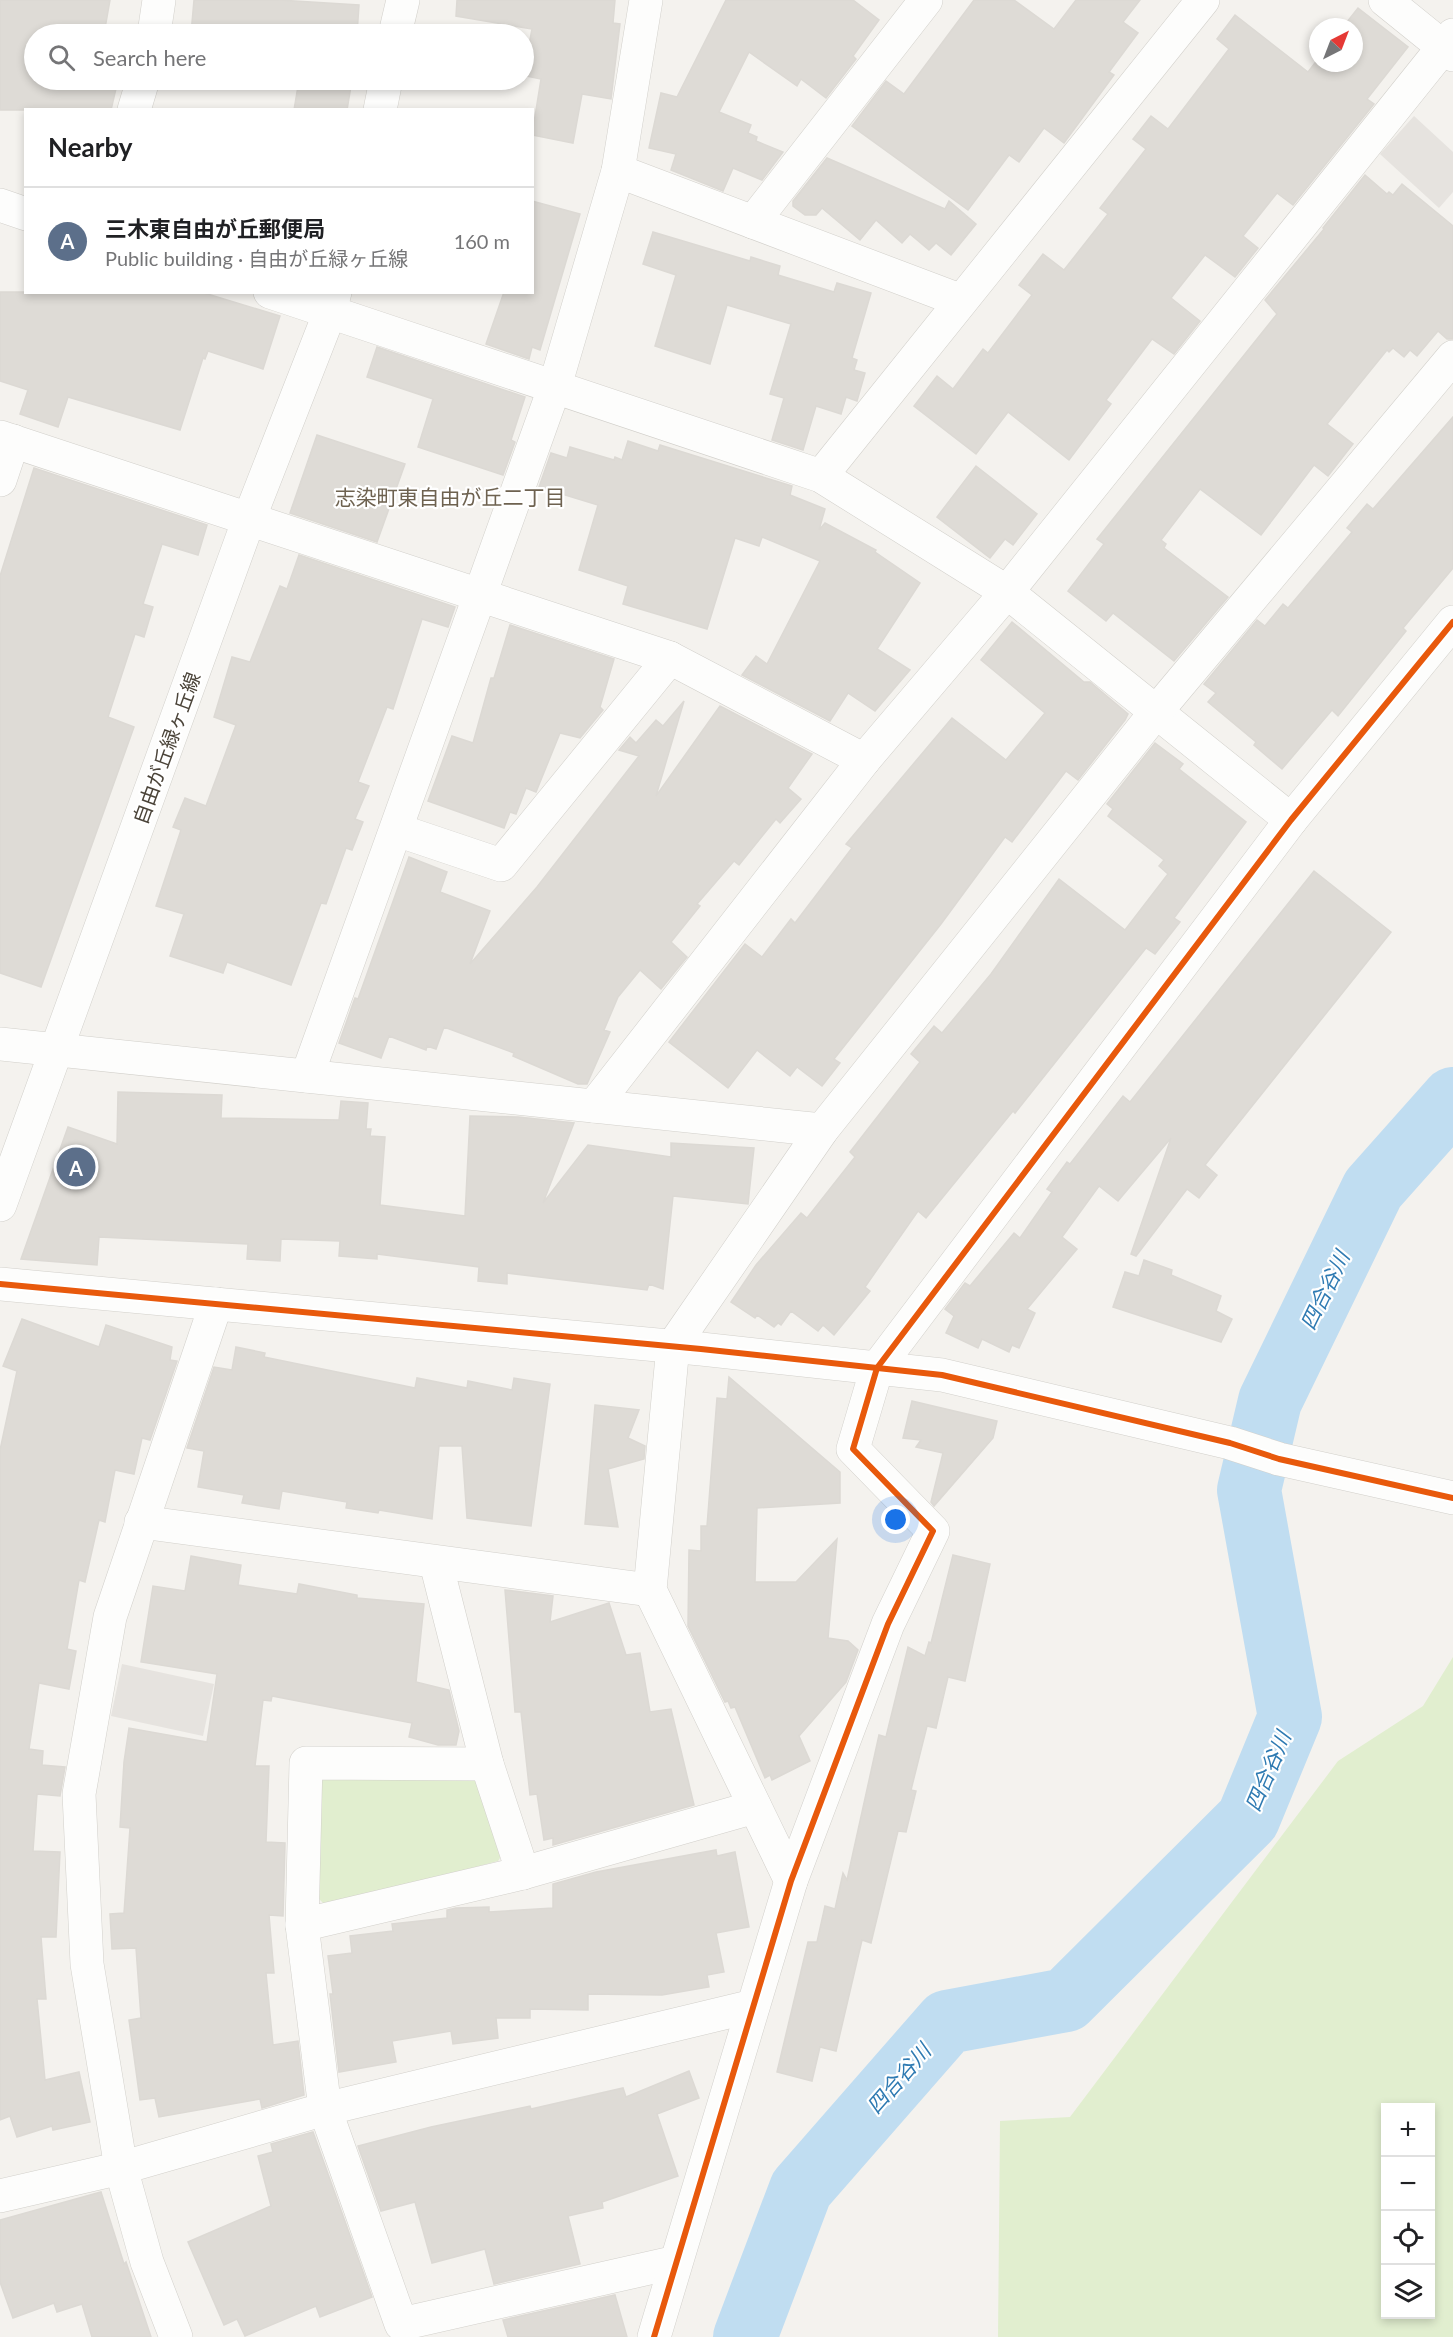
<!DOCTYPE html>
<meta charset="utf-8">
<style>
body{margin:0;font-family:Lato,"Noto Sans JP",sans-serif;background:#f2f2f2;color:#202124}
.controls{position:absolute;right:18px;bottom:18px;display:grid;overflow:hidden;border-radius:0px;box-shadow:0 3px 9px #0003}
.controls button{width:54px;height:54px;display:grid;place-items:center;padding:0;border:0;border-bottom:2px solid #e0e0e0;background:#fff;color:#202124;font:30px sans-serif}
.compass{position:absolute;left:1309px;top:18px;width:54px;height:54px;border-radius:50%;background:#fff;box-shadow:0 3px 9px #0003;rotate:42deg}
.you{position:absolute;left:896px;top:1520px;width:21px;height:21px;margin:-15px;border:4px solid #fff;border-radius:50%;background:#1a73e8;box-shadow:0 0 0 9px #1a73e833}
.badge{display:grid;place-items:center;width:39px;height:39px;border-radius:50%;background:#868178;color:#fff;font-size:20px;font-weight:700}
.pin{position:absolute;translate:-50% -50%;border:3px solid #fff;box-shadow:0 2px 6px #0006}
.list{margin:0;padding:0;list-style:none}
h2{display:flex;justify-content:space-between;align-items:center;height:78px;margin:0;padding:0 24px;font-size:26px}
h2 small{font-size:20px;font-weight:400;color:#757577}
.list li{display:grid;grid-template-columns:39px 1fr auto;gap:18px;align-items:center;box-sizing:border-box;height:108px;padding:0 24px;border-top:2px solid #e0e0e0}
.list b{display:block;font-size:22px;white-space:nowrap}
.list p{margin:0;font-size:20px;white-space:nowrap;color:#757577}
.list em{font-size:20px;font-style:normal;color:#757577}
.icon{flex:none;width:33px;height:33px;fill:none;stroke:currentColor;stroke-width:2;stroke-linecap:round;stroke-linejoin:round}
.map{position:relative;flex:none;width:1453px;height:2337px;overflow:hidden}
.search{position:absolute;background:#fff;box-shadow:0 3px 9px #0003;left:24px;top:24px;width:510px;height:66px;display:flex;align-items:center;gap:15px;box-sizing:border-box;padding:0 21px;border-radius:33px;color:#757577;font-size:22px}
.panel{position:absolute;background:#fff;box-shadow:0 3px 9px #0003;left:24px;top:108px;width:510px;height:186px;border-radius:0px}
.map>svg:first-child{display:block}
.green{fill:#e1eecf;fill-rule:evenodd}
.parking{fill:#e6e3df}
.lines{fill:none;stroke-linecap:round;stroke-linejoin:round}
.river{stroke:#c0ddf1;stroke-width:64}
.building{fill:#dedbd6;stroke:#dcd9d4;stroke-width:1.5}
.minor-casing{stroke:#d2d0cb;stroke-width:34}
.minor{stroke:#fdfdfc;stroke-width:33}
.cycleway-casing{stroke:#fff;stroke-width:10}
.cycleway{stroke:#e8590c;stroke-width:6}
.labels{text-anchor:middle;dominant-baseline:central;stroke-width:4.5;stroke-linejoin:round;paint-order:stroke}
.street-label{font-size:20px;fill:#4b4439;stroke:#fff}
.neighbourhood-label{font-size:21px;fill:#6e6250;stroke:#fff}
.water-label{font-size:21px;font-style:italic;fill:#2e7ab2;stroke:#fff}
</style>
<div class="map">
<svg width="1453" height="2337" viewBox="0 0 1453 2337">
<rect width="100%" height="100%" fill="#f4f2ee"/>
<g class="green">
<path d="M 1453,1657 L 1453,2337 L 998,2337 L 1000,2121 L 1070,2117 L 1338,1761 L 1423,1706 ZM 1386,2108 L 1430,2108 L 1430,2314 L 1386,2314 Z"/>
<path d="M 332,1770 L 482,1779 L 504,1852 L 498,1861 L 327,1907 L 317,1897 L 321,1782 Z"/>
</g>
<g class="parking">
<path d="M 1414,116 L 1453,152 L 1453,192 L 1439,208 L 1380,154 Z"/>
<path d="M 122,1664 L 214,1684 L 203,1736 L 111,1716 Z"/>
</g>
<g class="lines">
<path class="river" d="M 745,2337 L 801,2189 L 947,2022 L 1066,2000 L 1248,1819 L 1290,1717 L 1249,1490 L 1270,1401 L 1373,1189 L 1453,1099"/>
</g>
<g class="building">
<path d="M 0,0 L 110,0 L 104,34 L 34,34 L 34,80 L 118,80 L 111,110 L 0,110 Z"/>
<path d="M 194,0 L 279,0 L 359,5 L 357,34 L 191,34 Z"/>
<path d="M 457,0 L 615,0 L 613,23 L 620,24 L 611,99 L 582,94 L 573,143 L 532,135 L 541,79 L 526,76 L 527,73 L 524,72 L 532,29 L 456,16 Z"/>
<path d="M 726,0 L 853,0 L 879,20 L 853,56 L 856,59 L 826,98 L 801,79 L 797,86 L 749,52 L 719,112 L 751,125 L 748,133 L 757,137 L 756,141 L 783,152 L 762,180 L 733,168 L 723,191 L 671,170 L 676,154 L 649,148 L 661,93 L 677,97 Z"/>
<path d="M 974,0 L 1014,0 L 1054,29 L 1076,0 L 1140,0 L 1123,22 L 1138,33 L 1109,72 L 1114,75 L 1064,143 L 1044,128 L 1019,162 L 1009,155 L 968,210 L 852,126 L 886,81 L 904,94 Z"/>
<path d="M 1358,8 L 1408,47 L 1367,99 L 1374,104 L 1293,205 L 1277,193 L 1243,236 L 1258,248 L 1235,277 L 1205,255 L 1171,298 L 1200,321 L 1174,354 L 1152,339 L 1106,400 L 1111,404 L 1069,460 L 1008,412 L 976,454 L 914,406 L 937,376 L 953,389 L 983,349 L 988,353 L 1032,295 L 1019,285 L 1043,254 L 1064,270 L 1108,214 L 1100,208 L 1146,149 L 1133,139 L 1151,116 L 1168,129 L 1229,49 L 1217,39 L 1235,15 L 1308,72 L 1318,59 L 1318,63 L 1354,63 L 1354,27 L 1343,27 Z"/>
<path d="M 299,80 L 352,80 L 347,110 L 294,110 Z"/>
<path d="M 827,158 L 945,209 L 949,201 L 976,224 L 951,255 L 936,243 L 929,250 L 910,234 L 902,243 L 876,220 L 860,240 L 822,208 L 816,215 L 805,215 L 793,206 L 793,201 Z"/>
<path d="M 1365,175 L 1387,194 L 1389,192 L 1393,195 L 1402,184 L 1453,226 L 1453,339 L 1447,339 L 1438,331 L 1417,356 L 1410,350 L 1404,357 L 1393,348 L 1389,352 L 1387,350 L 1327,424 L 1353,444 L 1328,476 L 1314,465 L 1261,535 L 1200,489 L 1161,540 L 1166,544 L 1164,548 L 1228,597 L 1174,661 L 1113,613 L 1106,621 L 1068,591 L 1104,544 L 1097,539 L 1277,314 L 1265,300 L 1324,229 L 1323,228 Z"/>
<path d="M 532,201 L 580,214 L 540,350 L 532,347 L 529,359 L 486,344 L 504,292 L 532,292 Z"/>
<path d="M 653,232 L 750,261 L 751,257 L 780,266 L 778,275 L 834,292 L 837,283 L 871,293 L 852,358 L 857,360 L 854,370 L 865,373 L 857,401 L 846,397 L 841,414 L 816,406 L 803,450 L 772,440 L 784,398 L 770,394 L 791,324 L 727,305 L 710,364 L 655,346 L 676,275 L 643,264 Z"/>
<path d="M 0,292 L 201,292 L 280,316 L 263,369 L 208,351 L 205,359 L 203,358 L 180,430 L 68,397 L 58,427 L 20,414 L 28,390 L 0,381 Z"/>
<path d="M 377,347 L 525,397 L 511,440 L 515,442 L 503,475 L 418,447 L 433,399 L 367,377 Z"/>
<path d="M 1453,417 L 1453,568 L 1403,628 L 1406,631 L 1338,716 L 1332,710 L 1282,769 L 1254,745 L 1256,742 L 1208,702 L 1216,693 L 1204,684 L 1257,620 L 1265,626 L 1283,604 L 1288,608 L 1352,532 L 1347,528 L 1367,504 L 1373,509 Z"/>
<path d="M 317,435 L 405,464 L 377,542 L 290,513 Z"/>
<path d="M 628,441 L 658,451 L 660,445 L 792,486 L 790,495 L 825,509 L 819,530 L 825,523 L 876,550 L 875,552 L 920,583 L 877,649 L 910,670 L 875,711 L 848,693 L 830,721 L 742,675 L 756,656 L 767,664 L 820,561 L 762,537 L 759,546 L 735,538 L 707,629 L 623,604 L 628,586 L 579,570 L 598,505 L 539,487 L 551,453 L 567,458 L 570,447 L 614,460 L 615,457 L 622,460 Z"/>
<path d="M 976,466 L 1037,514 L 1013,545 L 1005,539 L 990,558 L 937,517 Z"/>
<path d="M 34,468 L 207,525 L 198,555 L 162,544 L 143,604 L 153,607 L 144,637 L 135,634 L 108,717 L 134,727 L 41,987 L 0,973 L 0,576 Z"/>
<path d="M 299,555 L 455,607 L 448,627 L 422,619 L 393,709 L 387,707 L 358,782 L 369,786 L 355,819 L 363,822 L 352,850 L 346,848 L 326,904 L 321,903 L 291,985 L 227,962 L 223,973 L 170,956 L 184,914 L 156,906 L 181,830 L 173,827 L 185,798 L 206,806 L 236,725 L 214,717 L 232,657 L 250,662 L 280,586 L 287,589 Z"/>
<path d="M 1012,622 L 1084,682 L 1090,682 L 1128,714 L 1125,720 L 1078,780 L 1066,771 L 1012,842 L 1005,837 L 941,924 L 834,1059 L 840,1063 L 822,1086 L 797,1067 L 790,1076 L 757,1050 L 728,1088 L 669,1042 L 745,944 L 762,957 L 791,919 L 795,923 L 852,848 L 846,844 L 952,718 L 1006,760 L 1045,713 L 981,660 Z"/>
<path d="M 510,625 L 614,659 L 600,707 L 603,710 L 580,738 L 560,733 L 536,792 L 526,788 L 516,814 L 510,812 L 504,828 L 428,801 L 452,736 L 473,743 L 491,678 L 494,678 Z"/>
<path d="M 684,701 L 656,796 L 720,706 L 812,754 L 788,788 L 801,799 L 780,823 L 776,819 L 739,865 L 734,861 L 697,904 L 700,906 L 671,942 L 687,957 L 661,989 L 640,970 L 618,997 L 604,1030 L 610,1032 L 587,1084 L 578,1084 L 513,1056 L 514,1053 L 444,1027 L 436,1049 L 427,1046 L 426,1050 L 389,1036 L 381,1058 L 339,1043 L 355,998 L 358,999 L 409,857 L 447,872 L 440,892 L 490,911 L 470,964 L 537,887 L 639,756 L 619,750 L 630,737 L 636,743 L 656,720 L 663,726 Z"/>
<path d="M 1155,743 L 1183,764 L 1179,769 L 1246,822 L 1174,918 L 1180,922 L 1155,954 L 1146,948 L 1015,1113 L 1013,1111 L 926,1218 L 918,1211 L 865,1287 L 870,1291 L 834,1335 L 823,1325 L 818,1331 L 791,1311 L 781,1325 L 778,1323 L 774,1327 L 757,1315 L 755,1318 L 731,1302 L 756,1265 L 801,1213 L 807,1218 L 855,1157 L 850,1152 L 920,1062 L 911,1054 L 934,1026 L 942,1033 L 991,974 L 1059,879 L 1125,930 L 1168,874 L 1159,866 L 1164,860 L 1108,816 L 1113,809 L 1107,804 Z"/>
<path d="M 1314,871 L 1391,932 L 1205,1165 L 1217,1175 L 1199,1198 L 1187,1189 L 1136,1256 L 1131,1254 L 1171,1138 L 1118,1201 L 1099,1186 L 1062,1237 L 1077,1249 L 1027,1309 L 1035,1313 L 1019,1348 L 1012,1345 L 1009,1352 L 982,1339 L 978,1348 L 946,1333 L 954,1316 L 945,1309 L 965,1283 L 970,1286 L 1014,1233 L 1020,1238 L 1052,1192 L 1047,1189 L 1067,1162 L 1070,1164 L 1123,1096 L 1130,1102 Z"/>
<path d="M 118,1092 L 222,1095 L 221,1118 L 339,1120 L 341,1101 L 368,1103 L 366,1129 L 371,1129 L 370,1136 L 385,1137 L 380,1205 L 465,1216 L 470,1116 L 518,1117 L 574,1123 L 543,1203 L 588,1145 L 671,1157 L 671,1143 L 754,1148 L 748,1204 L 673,1196 L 663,1289 L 649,1284 L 647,1290 L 507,1273 L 507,1284 L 478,1281 L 479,1267 L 377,1254 L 377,1259 L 339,1256 L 340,1241 L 281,1239 L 280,1261 L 247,1259 L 248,1244 L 99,1237 L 97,1265 L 21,1259 L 68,1127 L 117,1144 Z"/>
<path d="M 1144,1260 L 1172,1270 L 1171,1275 L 1221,1296 L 1216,1311 L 1232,1319 L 1221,1342 L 1113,1307 L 1125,1272 L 1139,1276 Z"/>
<path d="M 22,1319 L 99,1347 L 106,1325 L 172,1347 L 170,1360 L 177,1361 L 150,1440 L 142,1438 L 134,1474 L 115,1470 L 105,1522 L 99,1520 L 85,1582 L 79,1580 L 67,1649 L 76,1651 L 69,1689 L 39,1683 L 29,1749 L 43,1751 L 42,1765 L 65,1767 L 60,1796 L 37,1794 L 33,1851 L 60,1852 L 56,1937 L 41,1937 L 46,1999 L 37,1999 L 45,2080 L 79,2072 L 90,2122 L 53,2130 L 52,2126 L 17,2137 L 10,2116 L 0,2120 L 0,1450 L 17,1371 L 3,1366 Z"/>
<path d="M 236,1347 L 265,1353 L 264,1357 L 415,1388 L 417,1378 L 467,1388 L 468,1381 L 512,1390 L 514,1378 L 550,1384 L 531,1526 L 467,1518 L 462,1446 L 439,1446 L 432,1519 L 379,1510 L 378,1513 L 346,1508 L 347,1502 L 282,1491 L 279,1509 L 242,1503 L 244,1495 L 198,1487 L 204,1451 L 187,1448 L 214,1367 L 232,1370 Z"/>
<path d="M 729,1377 L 840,1472 L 840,1503 L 757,1508 L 755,1582 L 796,1582 L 837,1539 L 828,1638 L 848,1641 L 858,1650 L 846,1682 L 799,1736 L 810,1761 L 772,1780 L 770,1775 L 765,1778 L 735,1707 L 731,1708 L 728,1701 L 725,1702 L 688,1626 L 689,1550 L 701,1551 L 701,1526 L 707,1526 L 717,1398 L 727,1399 Z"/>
<path d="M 912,1401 L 997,1421 L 993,1438 L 934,1506 L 931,1502 L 943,1453 L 916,1447 L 921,1440 L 903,1438 Z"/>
<path d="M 595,1405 L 639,1410 L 628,1438 L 645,1446 L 644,1459 L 608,1469 L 618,1527 L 585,1524 Z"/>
<path d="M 953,1555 L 990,1564 L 965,1681 L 948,1677 L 936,1728 L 927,1726 L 911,1790 L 916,1791 L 906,1832 L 898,1831 L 871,1943 L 862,1940 L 836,2051 L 820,2047 L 812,2081 L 777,2072 L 808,1942 L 817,1942 L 825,1906 L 835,1909 L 843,1873 L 847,1880 L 879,1735 L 886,1737 L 908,1647 L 925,1656 L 929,1642 L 931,1643 Z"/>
<path d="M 191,1556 L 241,1565 L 238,1585 L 297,1594 L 299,1584 L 357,1595 L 357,1598 L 424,1604 L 416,1682 L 449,1690 L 459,1731 L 456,1745 L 438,1745 L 409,1737 L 412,1723 L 272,1696 L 271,1701 L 263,1700 L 255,1766 L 269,1766 L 266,1842 L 285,1843 L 283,1916 L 269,1915 L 274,1973 L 266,1973 L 273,2045 L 298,2041 L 304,2095 L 262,2108 L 260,2099 L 159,2117 L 155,2098 L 140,2100 L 129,2020 L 141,2018 L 136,1948 L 112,1949 L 110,1914 L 124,1913 L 130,1828 L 120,1827 L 124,1762 L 129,1728 L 207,1742 L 217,1674 L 141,1662 L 153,1586 L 185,1591 Z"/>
<path d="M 505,1590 L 553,1596 L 550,1622 L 609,1603 L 626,1655 L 640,1653 L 650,1712 L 671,1709 L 694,1805 L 553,1845 L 553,1838 L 544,1840 L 537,1794 L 530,1795 L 521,1712 L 515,1712 Z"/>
<path d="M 716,1850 L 717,1856 L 735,1852 L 749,1927 L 716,1933 L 724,1972 L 707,1975 L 709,1987 L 662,1995 L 588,1994 L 588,2010 L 530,2009 L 530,2018 L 496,2018 L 498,2038 L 453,2044 L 451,2031 L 392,2041 L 396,2062 L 339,2072 L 330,1994 L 333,1994 L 328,1956 L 352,1953 L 350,1936 L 393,1931 L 392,1924 L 447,1918 L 447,1910 L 456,1908 L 489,1907 L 489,1912 L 553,1908 L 553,1884 L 596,1872 Z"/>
<path d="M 689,2071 L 699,2098 L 657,2114 L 678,2176 L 602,2202 L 603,2208 L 568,2216 L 580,2264 L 494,2284 L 485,2249 L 432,2263 L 415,2202 L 381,2211 L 358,2146 L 431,2127 L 530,2106 L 531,2109 L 623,2088 L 626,2097 Z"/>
<path d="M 313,2132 L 372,2297 L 320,2317 L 316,2306 L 245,2336 L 237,2319 L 224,2325 L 188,2242 L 271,2206 L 258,2156 L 273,2152 L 271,2144 Z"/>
<path d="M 101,2192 L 124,2264 L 126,2262 L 151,2337 L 92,2337 L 82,2304 L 57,2312 L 54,2303 L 13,2318 L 0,2282 L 0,2220 Z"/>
<path d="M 615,2295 L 627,2337 L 508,2337 L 503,2320 Z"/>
</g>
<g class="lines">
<g class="minor-casing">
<g id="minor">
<path d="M 1385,0 L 1453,55"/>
<path d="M 154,34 L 159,0"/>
<path d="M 395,34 L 403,0"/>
<path d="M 134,110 L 143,80"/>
<path d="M 380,110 L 386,80"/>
<path d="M 618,171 L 959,300"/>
<path d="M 0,205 L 26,214"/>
<path d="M 753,222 L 926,0"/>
<path d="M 270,292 L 821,476 L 1007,592 L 1291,820"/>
<path d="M 0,437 L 670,658 L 864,760"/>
<path d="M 821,476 L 1203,0"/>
<path d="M 0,480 L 13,441"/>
<path d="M 397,830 L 501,865 L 670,658"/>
<path d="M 0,1044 L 822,1130"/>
<path d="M 307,1076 L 555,386 L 618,171 L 646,0"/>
<path d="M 594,1106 L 864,760 L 1007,592 L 1453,35"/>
<path d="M 0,1205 L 249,519 L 330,312 L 335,292"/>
<path d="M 0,1284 L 701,1349 L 942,1375 L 1230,1443 L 1279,1459 L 1453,1498"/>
<path d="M 141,1522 L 650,1590"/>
<path d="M 436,1563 L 487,1764 L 523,1873"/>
<path d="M 487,1764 L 306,1763 L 302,1925 L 325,2109 L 401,2324 L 676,2262"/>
<path d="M 791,1881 L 650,1590 L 673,1346 L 822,1130 L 1156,712 L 1453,357"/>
<path d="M 302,1925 L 523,1873 L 755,1807"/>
<path d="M 0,2196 L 121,2168 L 325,2109 L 753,2006"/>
<path d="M 176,2337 L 147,2262 L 121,2168 L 87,1964 L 79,1794 L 110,1617 L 216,1304"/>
<path d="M 654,2337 L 791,1881 L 888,1624 L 933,1531 L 853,1449 L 877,1368 L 1291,820 L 1453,622"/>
</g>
</g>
<use href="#minor" class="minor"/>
<g class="cycleway-casing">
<g id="cycleway">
<path d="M 0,1284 L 701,1349 L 942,1375 L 1230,1443 L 1279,1459 L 1453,1498"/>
<path d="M 654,2337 L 791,1881 L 888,1624 L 933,1531 L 853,1449 L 877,1368 L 1291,820 L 1453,622"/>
</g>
</g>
<use href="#cycleway" class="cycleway"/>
</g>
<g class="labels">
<g class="street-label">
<text transform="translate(166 748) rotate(-70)">自由が丘緑ヶ丘線</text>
</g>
<g class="neighbourhood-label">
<text x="450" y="496">志染町東自由が丘二丁目</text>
</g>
<g class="water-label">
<text transform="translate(1324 1290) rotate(-64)">四合谷川</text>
<text transform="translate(1267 1771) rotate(-67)">四合谷川</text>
<text transform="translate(898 2078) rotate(-49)">四合谷川</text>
</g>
</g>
</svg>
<div class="controls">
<button>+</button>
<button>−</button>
<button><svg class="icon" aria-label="locate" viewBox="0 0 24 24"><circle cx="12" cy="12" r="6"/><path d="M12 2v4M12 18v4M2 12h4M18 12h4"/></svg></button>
<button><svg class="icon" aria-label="layers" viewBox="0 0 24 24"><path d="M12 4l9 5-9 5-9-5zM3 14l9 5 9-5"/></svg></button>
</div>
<svg class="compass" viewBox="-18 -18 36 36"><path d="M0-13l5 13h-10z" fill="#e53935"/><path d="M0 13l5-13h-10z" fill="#757577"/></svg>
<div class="you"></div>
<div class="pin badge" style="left:76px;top:1167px;background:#5c6f8a">A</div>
<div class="search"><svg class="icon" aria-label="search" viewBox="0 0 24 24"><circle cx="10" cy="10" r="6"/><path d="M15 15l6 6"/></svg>Search here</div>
<section class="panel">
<h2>Nearby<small></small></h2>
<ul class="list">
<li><span class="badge" style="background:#5c6f8a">A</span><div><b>三木東自由が丘郵便局</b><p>Public building · 自由が丘緑ヶ丘線</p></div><em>160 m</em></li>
</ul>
</section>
</div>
